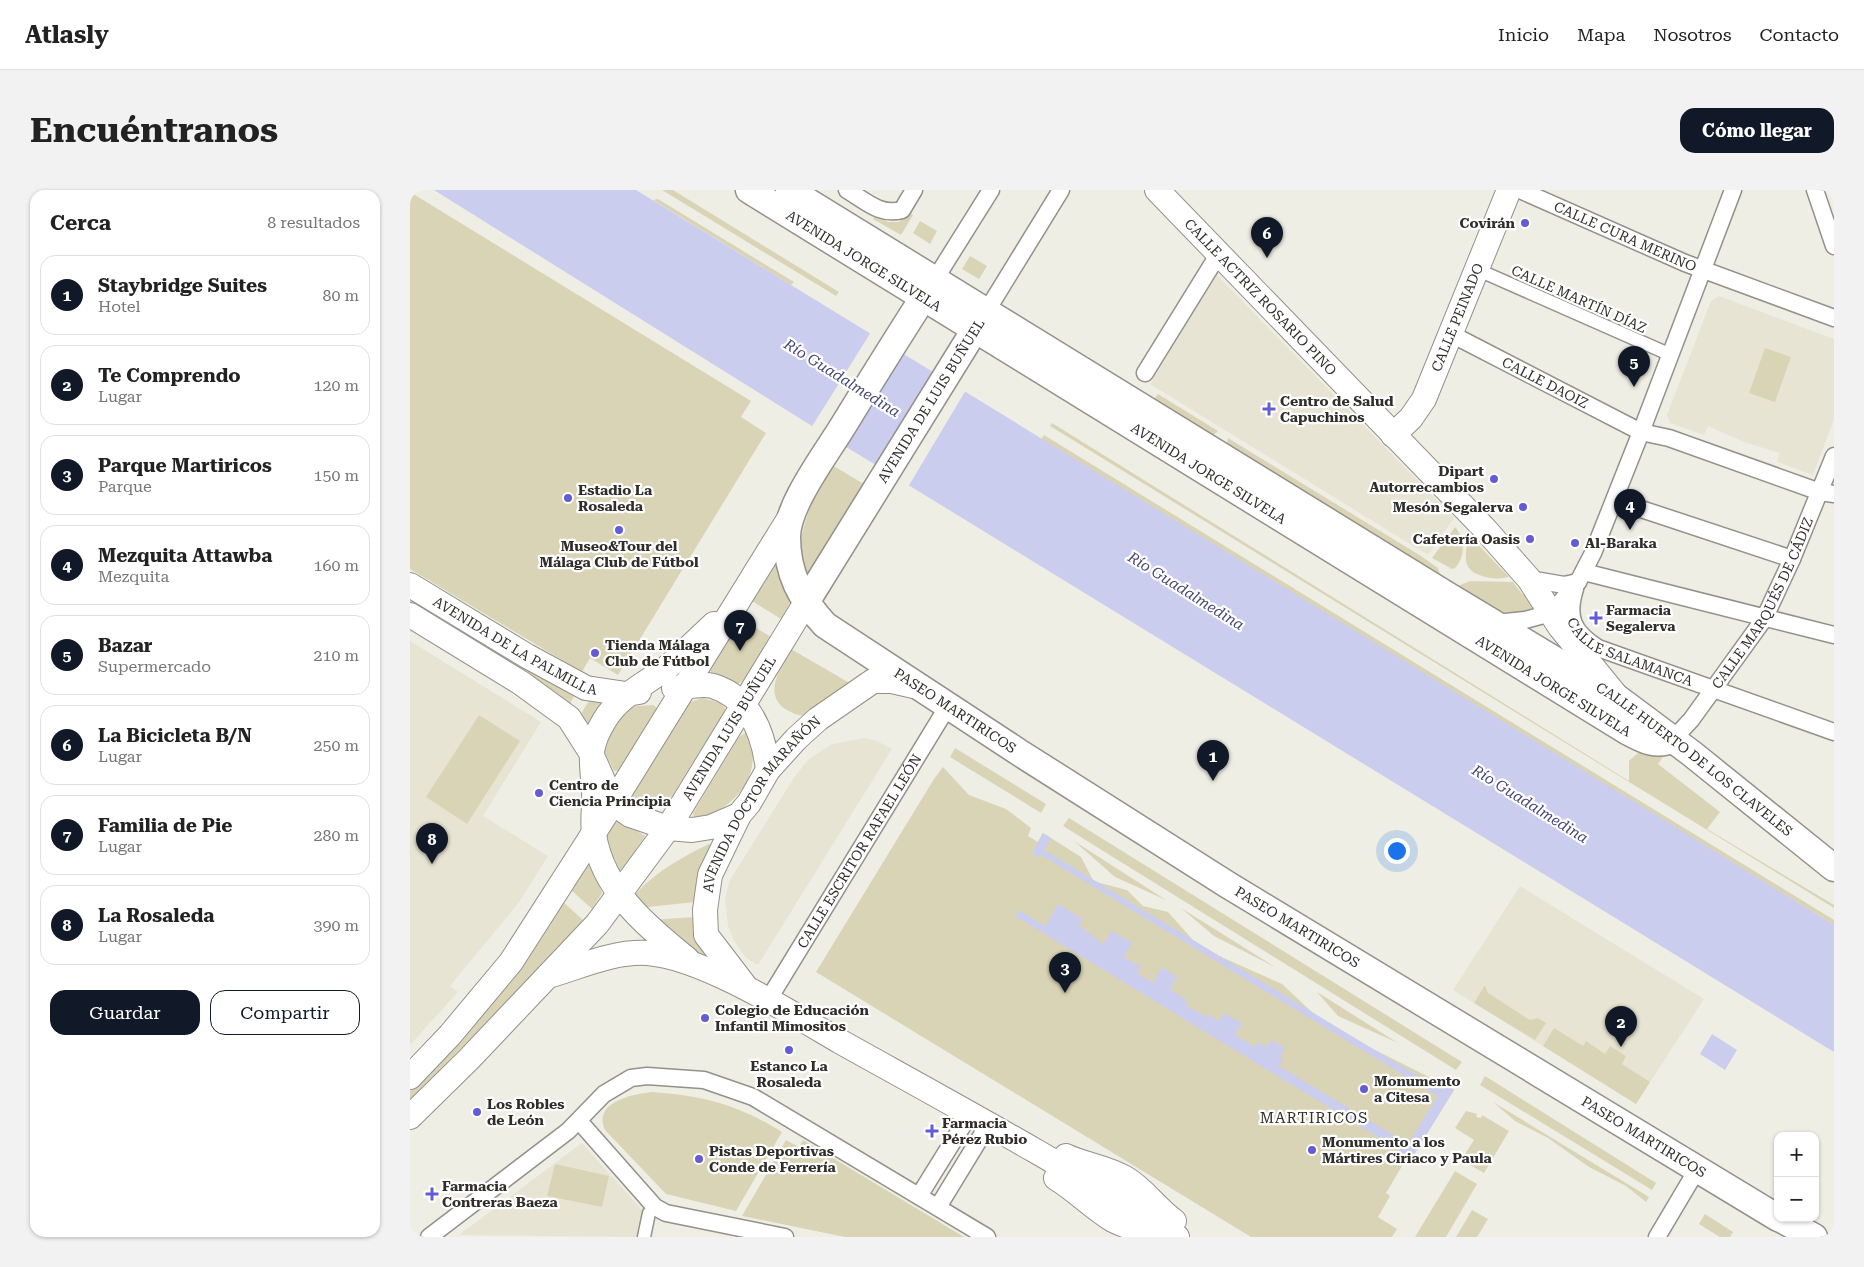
<!DOCTYPE html>
<html lang="es">
<meta charset="utf-8">
<style>
body{margin:0;font-family:"Roboto Serif",serif;background:#f2f2f2;color:#222}
.controls{position:absolute;right:15px;bottom:15px;display:grid;overflow:hidden;border-radius:10px;box-shadow:0 1px 4px #0004}
.controls button{width:45px;height:45px;display:grid;place-items:center;padding:0;border:0;border-bottom:1px solid #e0e0e0;background:#fff;color:#222;font:25px sans-serif}
.you{position:absolute;left:986px;top:660px;width:18px;height:18px;margin:-12px;border:4px solid #fff;border-radius:50%;background:#1a73e8;box-shadow:0 0 0 8px #1a73e833}
.badge{display:grid;place-items:center;width:32px;height:32px;border-radius:50%;background:#111827;color:#fff;font-size:16px;font-weight:700}
.pin{position:absolute;translate:-50% -41px;filter:drop-shadow(0 1px 2px #0008)}
.pin::after{content:'';position:absolute;top:26px;width:18px;height:15px;background:inherit;clip-path:polygon(0 0,100% 0,50% 100%)}
.list{margin:0;padding:0;list-style:none}
h2{display:flex;justify-content:space-between;align-items:center;height:65px;margin:0;padding:0 20px;font-size:21px}
h2 small{font-size:16px;font-weight:400;color:#767676}
.list li{display:grid;grid-template-columns:32px 1fr auto;gap:15px;align-items:center;box-sizing:border-box;height:80px;margin:0 10px 10px;padding:0 10px;border:1px solid #e0e0e0;border-radius:15px}
.list b{display:block;font-size:19px;white-space:nowrap}
.list p{margin:0;font-size:16px;white-space:nowrap;color:#767676}
.list em{font-size:16px;font-style:normal;color:#767676}
.actions{display:flex;gap:10px;padding:15px 20px}
.actions a{flex:1;padding:11px 0;border:1px solid #111827;border-radius:15px;text-align:center;font-size:18px;color:#111827}
.actions .main{background:#111827;color:#fff}
.map{position:relative;flex:none;width:1424px;height:1047px;overflow:hidden;border-radius:15px}
header{display:flex;align-items:center;gap:30px;box-sizing:border-box;height:70px;padding:0 25px;background:#fff;border-bottom:1px solid #e0e0e0}
header strong{font-size:24px}
nav{display:flex;gap:28px;margin-inline-start:auto;font-size:18px}
.intro{display:flex;align-items:center;justify-content:space-between;box-sizing:border-box;height:120px;padding:0 30px}
h1{margin:0;font-size:35px}
.button{padding:12px 22px;border-radius:15px;background:#111827;color:#fff;font-size:18px;font-weight:700}
main{display:flex;gap:30px;padding:0 30px}
aside{flex:1;background:#fff;border-radius:15px;box-shadow:0 1px 4px #0004}
.map>svg:first-child{display:block}
.built{fill:#e7e4d3}
.green{fill:#dad4b7}
.water{fill:#cacdee}
.pier{fill:#efeee5}
.lines{fill:none;stroke-linecap:round;stroke-linejoin:round}
.pedestrian-casing{stroke:#939189;stroke-width:15}
.minor-casing{stroke:#939189;stroke-width:19}
.secondary-casing{stroke:#939189;stroke-width:26}
.primary-casing{stroke:#939189;stroke-width:29}
.pedestrian{stroke:#fff;stroke-width:12}
.minor{stroke:#fff;stroke-width:16}
.secondary{stroke:#fff;stroke-width:24}
.primary{stroke:#fff;stroke-width:26}
.poi-dot{fill:#635cd4;stroke:#fff;stroke-width:2}
.labels{text-anchor:middle;dominant-baseline:central;stroke-width:4.5;stroke-linejoin:round;paint-order:stroke}
.poi-label{font-size:14px;font-weight:bold;fill:#2f2e2b;stroke:#fff;text-anchor:start}
.street-label{font-size:14px;fill:#2f2e2b;stroke:#fff}
.water-label{font-size:15px;font-style:italic;fill:#444673;stroke:#fff}
.neighbourhood-label{font-size:15px;letter-spacing:1px;fill:#313029;stroke:#fff}
</style>
<header>
<strong>Atlasly</strong>
<nav><a>Inicio</a><a>Mapa</a><a>Nosotros</a><a>Contacto</a></nav>
</header>
<div class="intro"><h1>Encuéntranos</h1><a class="button">Cómo llegar</a></div>
<main>
<aside>
<h2>Cerca<small>8 resultados</small></h2>
<ul class="list">
<li><span class="badge">1</span><div><b>Staybridge Suites</b><p>Hotel</p></div><em>80 m</em></li>
<li><span class="badge">2</span><div><b>Te Comprendo</b><p>Lugar</p></div><em>120 m</em></li>
<li><span class="badge">3</span><div><b>Parque Martiricos</b><p>Parque</p></div><em>150 m</em></li>
<li><span class="badge">4</span><div><b>Mezquita Attawba</b><p>Mezquita</p></div><em>160 m</em></li>
<li><span class="badge">5</span><div><b>Bazar</b><p>Supermercado</p></div><em>210 m</em></li>
<li><span class="badge">6</span><div><b>La Bicicleta B/N</b><p>Lugar</p></div><em>250 m</em></li>
<li><span class="badge">7</span><div><b>Familia de Pie</b><p>Lugar</p></div><em>280 m</em></li>
<li><span class="badge">8</span><div><b>La Rosaleda</b><p>Lugar</p></div><em>390 m</em></li>
</ul>
<div class="actions"><a class="main">Guardar</a><a>Compartir</a></div>
</aside>
<div class="map">
<svg width="1424" height="1047" viewBox="0 0 1424 1047">
<rect width="100%" height="100%" fill="#efeee5"/>
<g class="built">
<path d="M 807,85 L 1044,328 L 1018,365 L 740,194 Z"/>
<path d="M 1309,106 L 1424,149 L 1424,229 L 1403,285 L 1367,272 L 1370,263 L 1334,252 L 1298,236 L 1294,245 L 1260,233 L 1257,225 L 1301,111 Z"/>
<path d="M 0,451 L 131,532 L 73,626 L 138,666 L 110,711 L 40,796 L 48,802 L 0,855 Z"/>
<path d="M 455,548 L 467,551 L 482,559 L 348,775 L 336,768 L 324,751 L 318,736 L 315,708 L 320,690 L 385,586 L 399,569 L 422,554 Z"/>
<path d="M 1110,696 L 1294,809 L 1226,914 L 1043,800 Z"/>
<path d="M 172,953 L 233,1021 L 227,1047 L 49,1045 Z"/>
</g>
<g class="green">
<path d="M 252,0 L 263,0 L 429,102 L 426,106 Z"/>
<path d="M 0,2 L 341,211 L 331,227 L 356,243 L 208,485 L 180,468 L 172,482 L 0,379 Z"/>
<path d="M 248,9 L 384,92 L 381,95 L 243,10 Z"/>
<path d="M 499,22 L 503,25 L 491,45 L 463,29 L 466,25 L 478,32 L 489,32 Z"/>
<path d="M 510,31 L 527,41 L 520,54 L 503,43 Z"/>
<path d="M 560,66 L 577,76 L 569,89 L 552,79 Z"/>
<path d="M 1355,158 L 1381,167 L 1365,212 L 1339,203 Z"/>
<path d="M 748,204 L 808,241 L 801,247 L 759,221 L 745,208 Z"/>
<path d="M 642,233 L 1219,591 L 1219,571 L 1231,560 L 1255,564 L 1248,574 L 1310,622 L 1297,639 L 1424,715 L 1424,718 L 640,236 Z"/>
<path d="M 634,245 L 1424,730 L 1424,735 L 631,249 Z"/>
<path d="M 818,248 L 1011,366 L 1028,378 L 1031,388 L 816,257 Z"/>
<path d="M 422,275 L 454,294 L 401,381 L 396,383 C 378,354 407,301 422,275 Z"/>
<path d="M 1045,337 C 1055,348 1056,366 1045,378 L 1042,379 L 1022,368 Z"/>
<path d="M 1058,344 L 1099,387 C 1090,389 1081,389 1072,386 C 1049,379 1057,363 1058,344 Z"/>
<path d="M 367,368 L 380,413 L 371,429 L 339,409 Z"/>
<path d="M 1060,391 L 1103,392 L 1112,404 L 1121,407 L 1126,418 C 1101,434 1067,411 1045,400 L 1048,396 Z"/>
<path d="M 0,404 L 165,505 L 159,515 L 0,414 Z"/>
<path d="M 328,427 L 361,447 L 335,489 L 328,494 L 297,480 Z"/>
<path d="M 381,459 L 443,495 C 432,502 408,522 398,525 C 392,527 384,524 379,521 C 351,507 370,478 381,459 Z"/>
<path d="M 293,508 L 310,513 L 315,518 L 315,521 L 262,606 C 249,617 236,621 221,611 L 219,609 L 277,513 Z"/>
<path d="M 180,509 L 194,512 L 178,539 L 169,527 Z"/>
<path d="M 243,515 L 248,519 L 209,581 L 204,581 L 191,554 L 214,517 Z"/>
<path d="M 69,525 L 110,551 L 57,634 L 16,607 Z"/>
<path d="M 335,543 L 337,543 C 357,581 323,624 284,628 L 283,623 L 329,547 Z"/>
<path d="M 545,558 L 636,614 L 631,623 L 540,567 Z"/>
<path d="M 533,577 L 559,605 L 596,619 L 621,638 L 618,646 L 628,652 L 633,643 L 671,667 L 683,690 L 690,693 L 717,700 L 733,716 L 758,722 L 783,750 L 807,765 L 872,794 L 904,824 L 957,856 L 1019,887 L 1032,898 L 1035,894 L 1044,900 L 1002,968 L 998,966 L 976,1003 L 980,1006 L 968,1027 L 987,1039 L 982,1047 L 841,1047 L 406,782 L 524,589 Z"/>
<path d="M 205,627 L 235,646 L 210,684 L 192,653 Z"/>
<path d="M 659,628 L 1052,872 L 1046,880 L 653,636 Z"/>
<path d="M 664,651 L 756,710 L 705,687 Z"/>
<path d="M 299,654 L 303,655 L 285,712 L 228,718 L 223,707 C 242,684 272,667 299,654 Z"/>
<path d="M 176,674 L 181,676 L 192,703 L 182,719 L 160,699 Z"/>
<path d="M 152,711 L 173,730 L 117,792 L 0,909 L 0,901 L 52,847 Z"/>
<path d="M 771,718 L 865,777 L 804,746 Z"/>
<path d="M 284,727 L 296,764 L 293,769 L 241,730 Z"/>
<path d="M 1075,795 L 1078,803 L 1120,830 L 1128,828 L 1136,833 L 1125,850 L 1064,813 Z"/>
<path d="M 907,802 L 988,853 L 928,826 Z"/>
<path d="M 1144,838 L 1173,856 L 1176,851 L 1195,864 L 1200,856 L 1216,866 L 1212,874 L 1240,892 L 1226,914 L 1133,856 Z"/>
<path d="M 1075,886 L 1246,993 L 1242,1000 L 1070,895 Z"/>
<path d="M 242,902 C 295,906 326,914 372,942 L 326,1021 L 256,1004 L 195,940 C 182,912 223,904 242,902 Z"/>
<path d="M 1083,912 L 1239,1007 L 1236,1012 L 1216,996 L 1179,977 L 1138,948 L 1105,931 Z"/>
<path d="M 1056,921 L 1067,924 L 1066,927 L 1071,928 L 1072,925 L 1099,941 L 1074,983 L 1051,970 L 1064,950 L 1045,938 Z"/>
<path d="M 376,950 L 389,957 L 393,950 L 554,1047 L 435,1047 L 332,1026 Z"/>
<path d="M 145,974 L 199,986 L 192,1017 L 137,1006 Z"/>
<path d="M 1045,981 L 1067,994 L 1036,1047 L 1005,1047 Z"/>
<path d="M 1062,1020 L 1078,1029 L 1067,1047 L 1046,1047 Z"/>
<path d="M 1295,1024 L 1323,1042 L 1320,1047 L 1310,1047 L 1289,1034 Z"/>
</g>
<g class="water">
<path d="M 24,0 L 226,0 L 1267,638 L 1424,735 L 1424,862 L 402,236 Z"/>
<path d="M 633,643 L 641,648 L 634,660 L 1031,900 L 1035,894 L 1044,900 L 1002,968 L 605,726 L 609,720 L 635,736 L 648,714 L 673,729 L 669,735 L 693,754 L 702,741 L 722,753 L 714,767 L 731,777 L 727,783 L 743,793 L 752,777 L 767,787 L 760,799 L 778,811 L 776,815 L 796,827 L 798,824 L 809,831 L 814,823 L 832,833 L 825,845 L 845,857 L 848,852 L 857,857 L 862,850 L 875,858 L 870,867 L 873,869 L 869,876 L 998,954 L 1028,906 L 631,665 L 629,667 L 622,663 Z"/>
<path d="M 1302,844 L 1327,860 L 1315,880 L 1290,864 Z"/>
</g>
<g class="pier">
<path d="M 461,142 L 494,162 L 433,258 L 401,238 Z"/>
<path d="M 524,180 L 556,200 L 498,297 L 465,277 Z"/>
</g>
<g class="lines">
<g class="pedestrian-casing">
<g id="pedestrian">
<path d="M 1066,79 L 1261,165"/>
<path d="M 234,1047 L 239,1023"/>
</g>
</g>
<g class="minor-casing">
<g id="minor">
<path d="M 437,0 C 456,11 470,26 492,20 L 504,0"/>
<path id="s1" d="M 1110,0 L 1275,73 L 1424,128"/>
<path d="M 1405,0 L 1424,56"/>
<path d="M 524,91 L 581,0"/>
<path d="M 576,122 L 651,0"/>
<path id="s2" d="M 1041,144 L 1231,242 L 1259,248 L 1410,302 L 1424,304"/>
<path d="M 735,183 L 808,65"/>
<path d="M 1225,317 L 1382,369"/>
<path d="M 1174,382 L 1424,445"/>
<path d="M 1119,389 L 1154,395 L 1168,392"/>
<path id="s3" d="M 1165,399 C 1156,428 1163,442 1188,458 L 1424,542"/>
<path d="M 1085,433 L 1115,430 L 1141,423 L 1168,392 L 1183,363 L 1231,242 L 1323,0"/>
<path id="s4" d="M 1263,549 L 1281,530 L 1354,429 L 1382,369 L 1424,266"/>
<path id="s5" d="M 360,807 L 538,516"/>
<path d="M 169,931 L 245,1017 L 256,1023 L 375,1047"/>
<path d="M 509,1006 L 560,924"/>
<path d="M 528,1017 L 578,935"/>
<path d="M 19,1047 L 158,941 L 194,904 L 221,888 L 237,886 L 294,890 L 343,907 L 577,1047"/>
<path d="M 1247,1047 L 1288,978"/>
</g>
</g>
<g class="secondary-casing">
<g id="secondary">
<path id="s6" d="M 747,0 L 1074,338 L 1119,389 L 1150,437 L 1204,503"/>
<path id="s7" d="M 983,245 L 1001,228 L 1014,209 L 1099,0"/>
<path id="s8" d="M 0,395 L 117,466 L 176,498 L 216,504 L 229,502"/>
<path d="M 0,425 L 111,493 L 159,528 L 180,561 L 203,613 L 220,625 L 258,638 L 282,640 L 301,637 L 329,625"/>
<path d="M 264,498 C 276,497 292,493 303,496 C 341,508 354,545 358,580"/>
<path d="M 277,769 C 236,736 193,700 184,645 C 182,630 185,614 184,600 C 182,570 177,559 194,531 C 210,504 237,494 260,475 C 275,462 289,448 304,434"/>
<path d="M 138,786 C 170,777 203,761 237,763 C 293,767 381,823 431,852 C 544,915 659,977 767,1047"/>
<path id="s9" d="M 335,796 L 296,745 L 295,720 L 300,685 L 329,625 L 339,613 L 358,580 L 386,549 L 408,529 L 463,491 L 482,491 L 508,497"/>
<path d="M 0,887 L 40,845 L 101,772 L 203,613 L 380,327"/>
<path id="s10" d="M 0,927 L 59,869 L 187,734 L 258,638 L 395,414"/>
<path d="M 656,966 C 675,975 696,977 715,988 C 734,999 746,1018 764,1031"/>
<path d="M 646,988 C 667,1001 683,1018 703,1030 C 716,1037 730,1039 743,1047"/>
</g>
</g>
<g class="primary-casing">
<g id="primary">
<path id="s11" d="M 339,0 L 1215,540 C 1230,548 1246,558 1263,549"/>
<path id="s12" d="M 379,0 L 1037,405 L 1206,507 L 1281,563 L 1424,678"/>
<path id="s13" d="M 524,91 C 493,139 463,187 433,236 C 416,264 377,315 377,347 C 377,384 391,409 415,435 L 610,563 L 818,695 L 1368,1028"/>
<path id="s14" d="M 395,414 L 574,125"/>
<path d="M 1369,1028 L 1404,1047"/>
</g>
</g>
<use href="#pedestrian" class="pedestrian"/>
<use href="#minor" class="minor"/>
<use href="#secondary" class="secondary"/>
<use href="#primary" class="primary"/>
</g>
<g class="poi-dot">
<circle cx="1115" cy="33" r="5"/>
<path d="M856.5 211.5h5v5h5v5h-5v5h-5v-5h-5v-5h5z"/>
<circle cx="1084" cy="289" r="5"/>
<circle cx="158" cy="308" r="5"/>
<circle cx="1113" cy="317" r="5"/>
<circle cx="209" cy="340" r="5"/>
<circle cx="1120" cy="349" r="5"/>
<circle cx="1165" cy="353" r="5"/>
<path d="M1183.5 420.5h5v5h5v5h-5v5h-5v-5h-5v-5h5z"/>
<circle cx="185" cy="463" r="5"/>
<circle cx="129" cy="603" r="5"/>
<circle cx="295" cy="828" r="5"/>
<circle cx="379" cy="860" r="5"/>
<circle cx="954" cy="899" r="5"/>
<circle cx="67" cy="922" r="5"/>
<path d="M519.5 933.5h5v5h5v5h-5v5h-5v-5h-5v-5h5z"/>
<circle cx="902" cy="960" r="5"/>
<circle cx="289" cy="969" r="5"/>
<path d="M19.5 996.5h5v5h5v5h-5v5h-5v-5h-5v-5h5z"/>
</g>
<g class="labels">
<g class="poi-label">
<text x="1105" y="33" text-anchor="end">Covirán</text>
<text x="870" y="211">Centro de Salud<tspan x="870" dy="16">Capuchinos</tspan></text>
<text x="1074" y="281" text-anchor="end">Dipart<tspan x="1074" dy="16">Autorrecambios</tspan></text>
<text x="168" y="300">Estadio La<tspan x="168" dy="16">Rosaleda</tspan></text>
<text x="1103" y="317" text-anchor="end">Mesón Segalerva</text>
<text x="1110" y="349" text-anchor="end">Cafetería Oasis</text>
<text x="1175" y="353">Al-Baraka</text>
<text x="209" y="356" text-anchor="middle">Museo&amp;Tour del<tspan x="209" dy="16">Málaga Club de Fútbol</tspan></text>
<text x="1196" y="420">Farmacia<tspan x="1196" dy="16">Segalerva</tspan></text>
<text x="195" y="455">Tienda Málaga<tspan x="195" dy="16">Club de Fútbol</tspan></text>
<text x="139" y="595">Centro de<tspan x="139" dy="16">Ciencia Principia</tspan></text>
<text x="305" y="820">Colegio de Educación<tspan x="305" dy="16">Infantil Mimositos</tspan></text>
<text x="379" y="876" text-anchor="middle">Estanco La<tspan x="379" dy="16">Rosaleda</tspan></text>
<text x="964" y="891">Monumento<tspan x="964" dy="16">a Citesa</tspan></text>
<text x="77" y="914">Los Robles<tspan x="77" dy="16">de León</tspan></text>
<text x="532" y="933">Farmacia<tspan x="532" dy="16">Pérez Rubio</tspan></text>
<text x="912" y="952">Monumento a los<tspan x="912" dy="16">Mártires Ciriaco y Paula</tspan></text>
<text x="299" y="961">Pistas Deportivas<tspan x="299" dy="16">Conde de Ferrería</tspan></text>
<text x="32" y="996">Farmacia<tspan x="32" dy="16">Contreras Baeza</tspan></text>
</g>
<g class="street-label">
<text stroke="none"><textPath href="#s1" startOffset="115">CALLE CURA MERINO</textPath></text>
<text stroke="none"><textPath href="#s11" startOffset="135">AVENIDA JORGE SILVELA</textPath></text>
<text stroke="none"><textPath href="#s6" startOffset="149">CALLE ACTRIZ ROSARIO PINO</textPath></text>
<text transform="translate(1169 109) rotate(24)">CALLE MARTÍN DÍAZ</text>
<text stroke="none"><textPath href="#s7" startOffset="136">CALLE PEINADO</textPath></text>
<text stroke="none"><textPath href="#s2" startOffset="106">CALLE DAOIZ</textPath></text>
<text stroke="none"><textPath href="#s14" startOffset="239">AVENIDA DE LUIS BUÑUEL</textPath></text>
<text stroke="none"><textPath href="#s11" startOffset="540">AVENIDA JORGE SILVELA</textPath></text>
<text stroke="none"><textPath href="#s4" startOffset="164">CALLE MARQUÉS DE CÁDIZ</textPath></text>
<text stroke="none"><textPath href="#s8" startOffset="122">AVENIDA DE LA PALMILLA</textPath></text>
<text stroke="none"><textPath href="#s3" startOffset="100">CALLE SALAMANCA</textPath></text>
<text stroke="none"><textPath href="#s11" startOffset="945">AVENIDA JORGE SILVELA</textPath></text>
<text stroke="none"><textPath href="#s13" startOffset="551">PASEO MARTIRICOS</textPath></text>
<text stroke="none"><textPath href="#s10" startOffset="505">AVENIDA LUIS BUÑUEL</textPath></text>
<text stroke="none"><textPath href="#s12" startOffset="1070">CALLE HUERTO DE LOS CLAVELES</textPath></text>
<text stroke="none"><textPath href="#s9" startOffset="212">AVENIDA DOCTOR MARAÑÓN</textPath></text>
<text stroke="none"><textPath href="#s5" startOffset="171">CALLE ESCRITOR RAFAEL LEÓN</textPath></text>
<text stroke="none"><textPath href="#s13" startOffset="956">PASEO MARTIRICOS</textPath></text>
<text stroke="none"><textPath href="#s13" startOffset="1361">PASEO MARTIRICOS</textPath></text>
</g>
<g class="water-label">
<text transform="translate(432 188) rotate(32)">Río Guadalmedina</text>
<text transform="translate(776 401) rotate(32)">Río Guadalmedina</text>
<text transform="translate(1120 614) rotate(32)">Río Guadalmedina</text>
</g>
<g class="neighbourhood-label">
<text x="904" y="928">MARTIRICOS</text>
</g>
</g>
</svg>
<div class="controls">
<button>+</button>
<button>−</button>
</div>
<div class="you"></div>
<div class="pin badge" style="left:803px;top:591px">1</div>
<div class="pin badge" style="left:1211px;top:857px">2</div>
<div class="pin badge" style="left:655px;top:803px">3</div>
<div class="pin badge" style="left:1220px;top:340px">4</div>
<div class="pin badge" style="left:1224px;top:197px">5</div>
<div class="pin badge" style="left:857px;top:68px">6</div>
<div class="pin badge" style="left:330px;top:461px">7</div>
<div class="pin badge" style="left:22px;top:674px">8</div>
</div>
</main>
